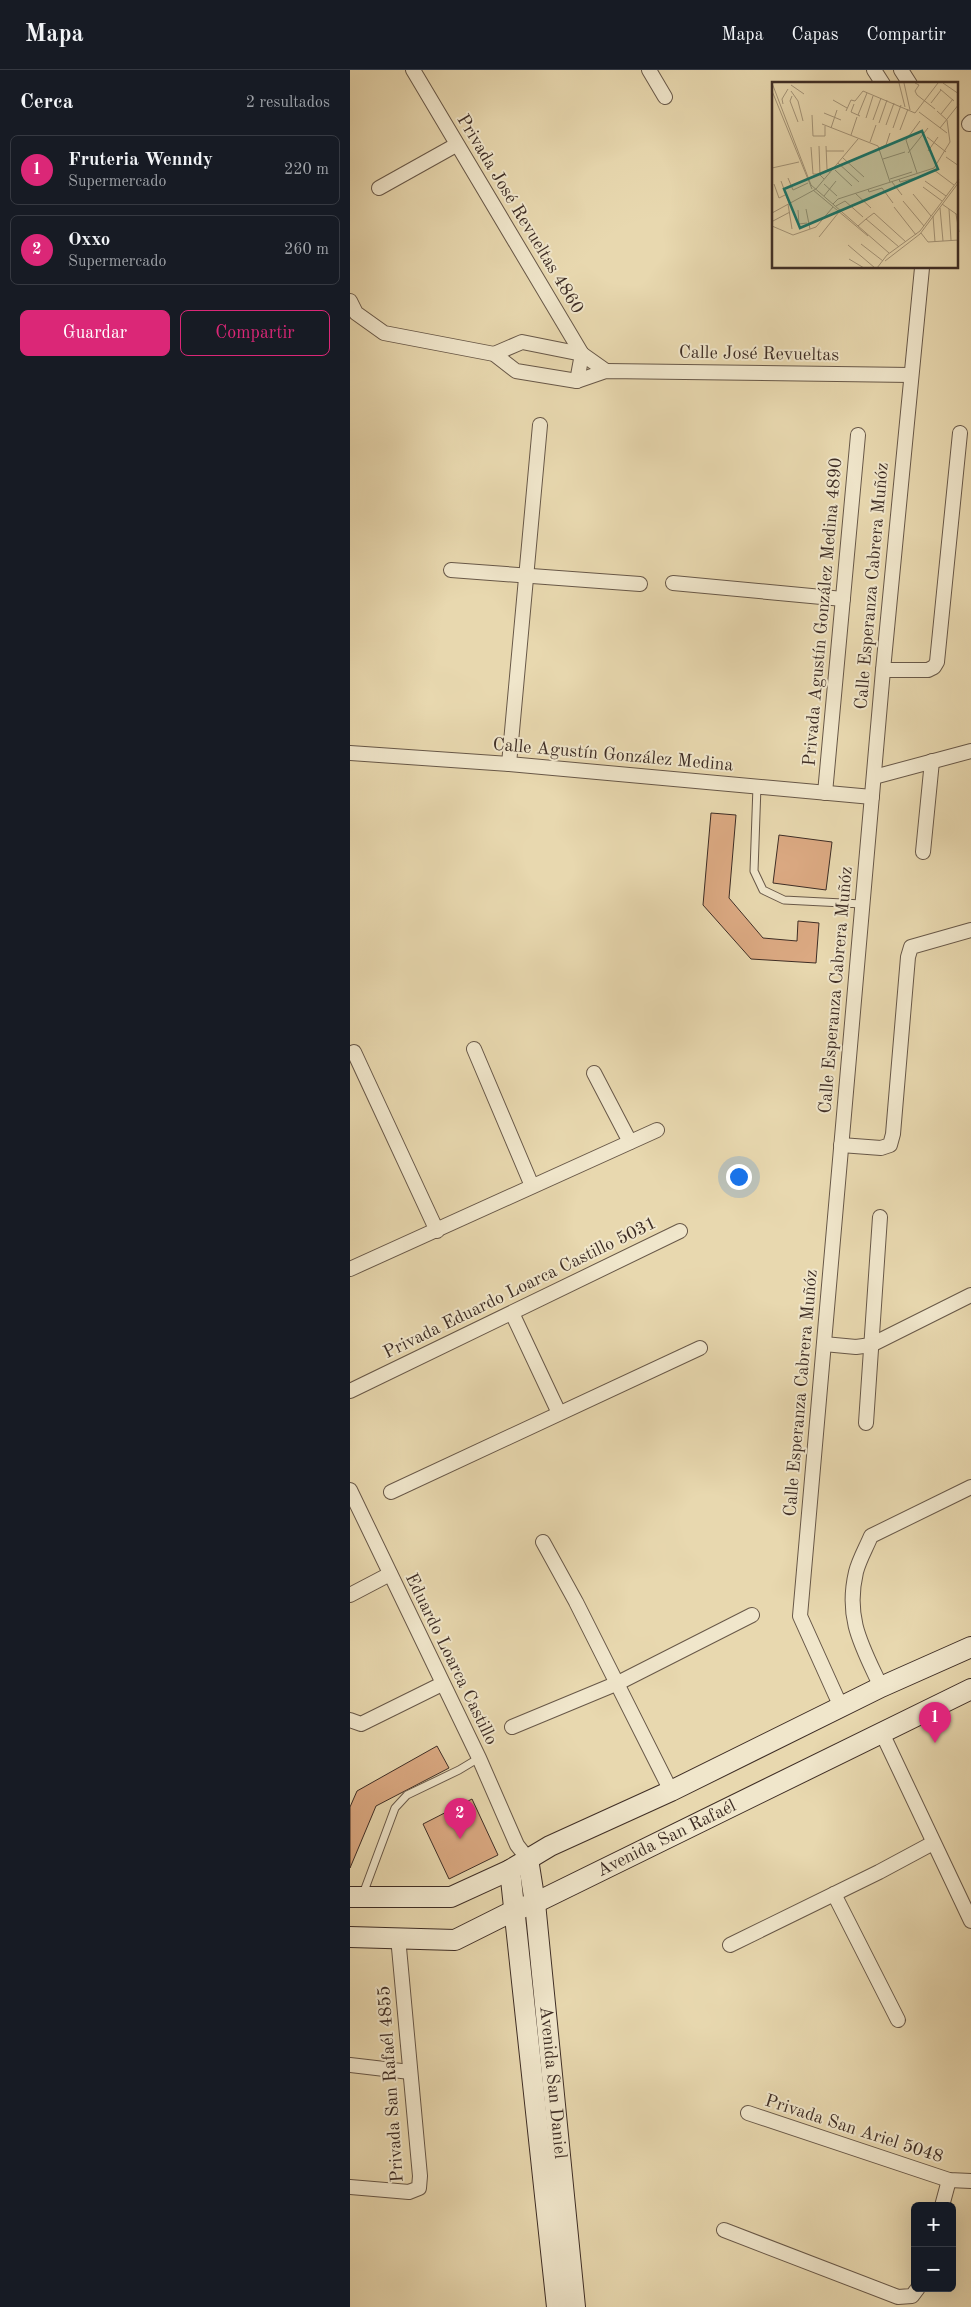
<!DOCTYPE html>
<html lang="es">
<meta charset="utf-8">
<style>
body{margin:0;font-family:"Old Standard TT",serif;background:#242831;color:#f1f3f6}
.controls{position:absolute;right:15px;bottom:15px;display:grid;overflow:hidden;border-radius:8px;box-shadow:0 5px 20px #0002}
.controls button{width:45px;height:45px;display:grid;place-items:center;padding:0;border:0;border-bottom:1px solid #363941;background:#171b24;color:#f1f3f6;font:25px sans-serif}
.you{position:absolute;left:388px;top:1106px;width:18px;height:18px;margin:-12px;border:4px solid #fff;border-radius:50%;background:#1a73e8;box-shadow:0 0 0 8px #1a73e833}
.badge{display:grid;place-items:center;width:32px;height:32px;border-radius:50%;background:#db2777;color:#fff;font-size:16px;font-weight:700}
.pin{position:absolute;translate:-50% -41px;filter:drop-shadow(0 1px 2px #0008)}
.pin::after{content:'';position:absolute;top:26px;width:18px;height:15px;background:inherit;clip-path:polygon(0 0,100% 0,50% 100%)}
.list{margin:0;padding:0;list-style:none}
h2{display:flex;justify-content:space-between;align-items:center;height:65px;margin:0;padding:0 20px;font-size:21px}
h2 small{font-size:16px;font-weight:400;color:#9ea1a6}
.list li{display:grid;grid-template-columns:32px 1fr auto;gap:15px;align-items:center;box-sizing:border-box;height:70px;margin:0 10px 10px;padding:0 10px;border:1px solid #363941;border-radius:8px}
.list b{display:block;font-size:19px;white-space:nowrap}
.list p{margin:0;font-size:16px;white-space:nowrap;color:#9ea1a6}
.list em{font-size:16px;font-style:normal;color:#9ea1a6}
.actions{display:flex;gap:10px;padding:15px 20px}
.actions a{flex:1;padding:11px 0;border:1px solid #db2777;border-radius:8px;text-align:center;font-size:18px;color:#db2777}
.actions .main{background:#db2777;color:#fff}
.map{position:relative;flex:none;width:621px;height:2237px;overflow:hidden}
header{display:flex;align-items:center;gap:30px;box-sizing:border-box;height:70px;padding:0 25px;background:#171b24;border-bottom:1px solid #363941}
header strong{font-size:24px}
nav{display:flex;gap:28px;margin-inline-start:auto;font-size:18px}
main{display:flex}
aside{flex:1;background:#171b24}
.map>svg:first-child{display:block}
.building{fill:#dba982;stroke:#3e2d25}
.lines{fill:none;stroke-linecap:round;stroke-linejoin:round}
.lane-casing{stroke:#685848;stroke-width:9}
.street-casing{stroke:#685848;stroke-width:16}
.secondary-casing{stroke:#3e2d25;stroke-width:22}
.lane{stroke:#f0e6cb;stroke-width:7}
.street{stroke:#f0e6cb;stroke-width:14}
.secondary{stroke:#f0e6cb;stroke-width:20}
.labels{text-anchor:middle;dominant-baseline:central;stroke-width:4;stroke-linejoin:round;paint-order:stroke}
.street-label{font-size:18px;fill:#3e2d25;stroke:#f0e6cb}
.inset-road{fill:none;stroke:#a49478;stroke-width:1}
.view{fill:#0f766e;fill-opacity:0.15;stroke:#0f766e;stroke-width:2.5}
.inset-edge{fill:none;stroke:#3e2d25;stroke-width:2.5}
</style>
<header>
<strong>Mapa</strong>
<nav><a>Mapa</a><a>Capas</a><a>Compartir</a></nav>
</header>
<main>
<aside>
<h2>Cerca<small>2 resultados</small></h2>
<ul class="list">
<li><span class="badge">1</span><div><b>Fruteria Wenndy</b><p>Supermercado</p></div><em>220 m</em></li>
<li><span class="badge">2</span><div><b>Oxxo</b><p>Supermercado</p></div><em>260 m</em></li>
</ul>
<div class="actions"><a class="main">Guardar</a><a>Compartir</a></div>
</aside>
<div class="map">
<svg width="621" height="2237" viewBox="0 0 621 2237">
<rect width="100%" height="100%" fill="#e8d8af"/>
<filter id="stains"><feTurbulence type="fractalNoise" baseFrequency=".004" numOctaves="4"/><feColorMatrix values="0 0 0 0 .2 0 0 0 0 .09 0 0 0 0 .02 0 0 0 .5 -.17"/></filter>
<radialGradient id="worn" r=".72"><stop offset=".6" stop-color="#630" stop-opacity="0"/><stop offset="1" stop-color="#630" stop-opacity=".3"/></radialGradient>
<g class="building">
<path d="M 361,743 L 386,745 L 379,828 L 413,868 L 447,871 L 448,851 L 469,853 L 466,893 L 401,889 L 353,835 Z"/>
<path d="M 429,765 L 482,772 L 476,820 L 423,813 Z"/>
<path d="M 87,1676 L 99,1698 L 26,1736 L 0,1798 L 0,1737 L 7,1721 Z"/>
<path d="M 122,1729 L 148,1785 L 99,1809 L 73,1754 Z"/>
</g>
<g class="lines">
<g class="lane-casing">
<g id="lane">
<path d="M 407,716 L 404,801 L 413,820 L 434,830 L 512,834"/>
<path d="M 13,1824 L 45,1738 L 57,1725 L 109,1700 L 129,1688"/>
</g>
</g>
<g class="street-casing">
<g id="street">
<path d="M 63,0 L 232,284 L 227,311"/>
<path d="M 299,0 L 315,27"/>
<path d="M 524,0 L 533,14"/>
<path d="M 551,0 L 560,14"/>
<path d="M 619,54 L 621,52"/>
<path d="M 29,118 L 106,75"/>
<path d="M 0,231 L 6,243 L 34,263 L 144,284 L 166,301 L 227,311 L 256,301 L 561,305"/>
<path d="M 144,284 L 172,272 L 232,284 L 256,301"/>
<path d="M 101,500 L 290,514"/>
<path d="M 323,513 L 493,529"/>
<path d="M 533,600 L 578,600 L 584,597 L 587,592 L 610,363"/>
<path d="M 0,683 L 159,694 L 522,727"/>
<path d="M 159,694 L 190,355"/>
<path d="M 524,707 L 621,681"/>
<path d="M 475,723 L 508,365"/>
<path d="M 573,782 L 582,691"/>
<path d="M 124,979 L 182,1116"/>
<path d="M 4,982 L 87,1161"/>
<path d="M 244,1003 L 280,1072"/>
<path d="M 491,1075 L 531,1078 L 540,1075 L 543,1064 L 558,887 L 561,877 L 621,860"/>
<path d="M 0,1199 L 307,1060"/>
<path d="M 162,1243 L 209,1343"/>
<path d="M 474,1274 L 506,1277 L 521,1275 L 621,1225"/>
<path d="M 0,1321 L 330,1161"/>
<path d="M 516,1353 L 530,1147"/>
<path d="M 0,1420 L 129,1688 L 167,1775 L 178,1789"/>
<path d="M 41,1422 L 350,1278"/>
<path d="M 193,1472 L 226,1532 L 321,1721"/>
<path d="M 0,1525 L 40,1504"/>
<path d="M 531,1617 C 512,1576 495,1549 506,1502 C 509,1490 516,1478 521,1466 L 621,1417"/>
<path d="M 491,1637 L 450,1546 L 533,600 L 572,198"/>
<path d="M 0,1650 L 11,1654 L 92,1614"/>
<path d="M 162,1657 L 268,1613 L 402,1545"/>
<path d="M 532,1663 L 621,1851"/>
<path d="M 484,1824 L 548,1950"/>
<path d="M 380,1875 L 529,1802 L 583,1773"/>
<path d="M 0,1995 L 60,2002"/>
<path d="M 398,2043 L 599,2110 L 621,2111"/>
<path d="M 0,2117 L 59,2122 L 69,2118 L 70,2106 L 48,1867"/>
<path d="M 592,2136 L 599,2110"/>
<path d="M 374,2160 L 548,2227 L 562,2226 L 568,2218"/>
</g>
</g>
<g class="secondary-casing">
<g id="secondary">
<path id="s1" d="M 178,1789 L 185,1833 L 225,2237"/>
<path d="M 160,1800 L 207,2237"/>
<path d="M 0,1827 L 101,1827 L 160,1800 L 200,1776 L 321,1721 L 531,1617 L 621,1577"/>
<path id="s2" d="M 0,1867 L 105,1870 L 163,1841 L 185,1833 L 621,1619"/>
</g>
</g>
<use href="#lane" class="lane"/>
<use href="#street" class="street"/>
<use href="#secondary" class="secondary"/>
</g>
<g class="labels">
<g class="street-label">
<text transform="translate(170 144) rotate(59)">Privada José Revueltas 4860</text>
<text transform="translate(409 284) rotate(1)">Calle José Revueltas</text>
<text transform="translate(522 516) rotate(-85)">Calle Esperanza Cabrera Muñóz</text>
<text transform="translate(473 542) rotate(-85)">Privada Agustín González Medina 4890</text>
<text transform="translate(263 685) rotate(5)">Calle Agustín González Medina</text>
<text transform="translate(486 920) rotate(-85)">Calle Esperanza Cabrera Muñóz</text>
<text transform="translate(170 1218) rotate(-26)">Privada Eduardo Loarca Castillo 5031</text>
<text transform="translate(451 1323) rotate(-85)">Calle Esperanza Cabrera Muñóz</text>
<text transform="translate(101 1589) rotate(64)">Eduardo Loarca Castillo</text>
<text stroke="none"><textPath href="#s2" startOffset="340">Avenida San Rafaél</textPath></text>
<text stroke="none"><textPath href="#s1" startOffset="225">Avenida San Daniel</textPath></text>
<text transform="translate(41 2014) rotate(-94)">Privada San Rafaél 4855</text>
<text transform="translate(504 2059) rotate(18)">Privada San Ariel 5048</text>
</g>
</g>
<g transform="translate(422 12)">
<rect width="186" height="186" fill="#e8d8af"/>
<path class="inset-road" d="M 0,1 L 39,103 L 117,171M 127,1 L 133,25M 132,1 L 138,28M 143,1 L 147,3 L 143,9 L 145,13 L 163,27M 171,1 L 187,12M 19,3 L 32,12M 168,7 L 182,19M 0,9 L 40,107M 19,9 L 26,19 L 31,39M 20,14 L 18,19 L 26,40M 61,18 L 75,26M 159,21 L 169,8M 11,22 L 10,17 L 16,7M 82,22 L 79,30 L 88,34M 74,29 L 79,18 L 83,19 L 91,9 L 143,31 L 166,1M 147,30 L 175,51M 52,31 L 69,38M 169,32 L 181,17M 40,33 L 41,54 L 53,54 L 53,44M 86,33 L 95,11M 94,36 L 101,14M 101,38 L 109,16M 107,41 L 115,18M 50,42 L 106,64 L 118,100M 114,43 L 122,21M 59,46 L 65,28M 121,46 L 129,23M 168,46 L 187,22M 128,48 L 136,27M 79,53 L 85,35M 155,55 L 174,70M 98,60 L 104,43M 47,64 L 48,93 L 52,97M 54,64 L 55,87 L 58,91M 39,65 L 41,92 L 48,92M 107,66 L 114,63 L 118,51M 54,69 L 72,69M 156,69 L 166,55M 136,71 L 156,46M 174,75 L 187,84M 71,76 L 92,95M 111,77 L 133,70M 66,81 L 87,100M 0,86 L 27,80M 63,88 L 80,104M 162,88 L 182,103M 145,91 L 134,58 L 148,39M 16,96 L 21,108 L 36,101M 118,97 L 140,90M 127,97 L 128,100 L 143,96M 9,99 L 17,121M 153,99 L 174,114M 120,100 L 130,113M 2,102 L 7,116 L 13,113M 52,102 L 65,114M 151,105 L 170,119M 96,107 L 97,110 L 110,106 L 121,121M 41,108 L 96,154M 83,111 L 99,126M 141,112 L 159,134M 52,114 L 64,99M 131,119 L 152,144M 16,122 L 20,147M 61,122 L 66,117 L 162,86 L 178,60 L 175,38 L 165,29M 170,122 L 187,134M 64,124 L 73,119 L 91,135M 122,125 L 144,153M 168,126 L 171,159M 34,127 L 38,147M 177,127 L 179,158M 26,128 L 27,142 L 35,141M 0,131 L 44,107 L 86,57M 184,132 L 187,150M 161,134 L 163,160M 94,137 L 102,131 L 134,160M 1,139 L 18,130M 0,144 L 21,153 L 44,145 L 61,125M 86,144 L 94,137 L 127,165M 149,151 L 156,160 L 187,158M 47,155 L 67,130M 89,162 L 111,179M 76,163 L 103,186M 77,177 L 92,186M 113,179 L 148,152 L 187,100M 105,186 L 115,173 L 148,149 L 187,97"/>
<path class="view" d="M 150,49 L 166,87 L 28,146 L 12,107 Z"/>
<rect width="186" height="186" class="inset-edge"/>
</g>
<rect width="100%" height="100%" filter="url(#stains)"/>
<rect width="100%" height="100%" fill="url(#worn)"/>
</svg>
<div class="controls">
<button>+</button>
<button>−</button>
</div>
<div class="you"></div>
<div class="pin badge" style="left:585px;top:1673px">1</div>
<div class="pin badge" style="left:110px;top:1769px">2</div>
</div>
</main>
